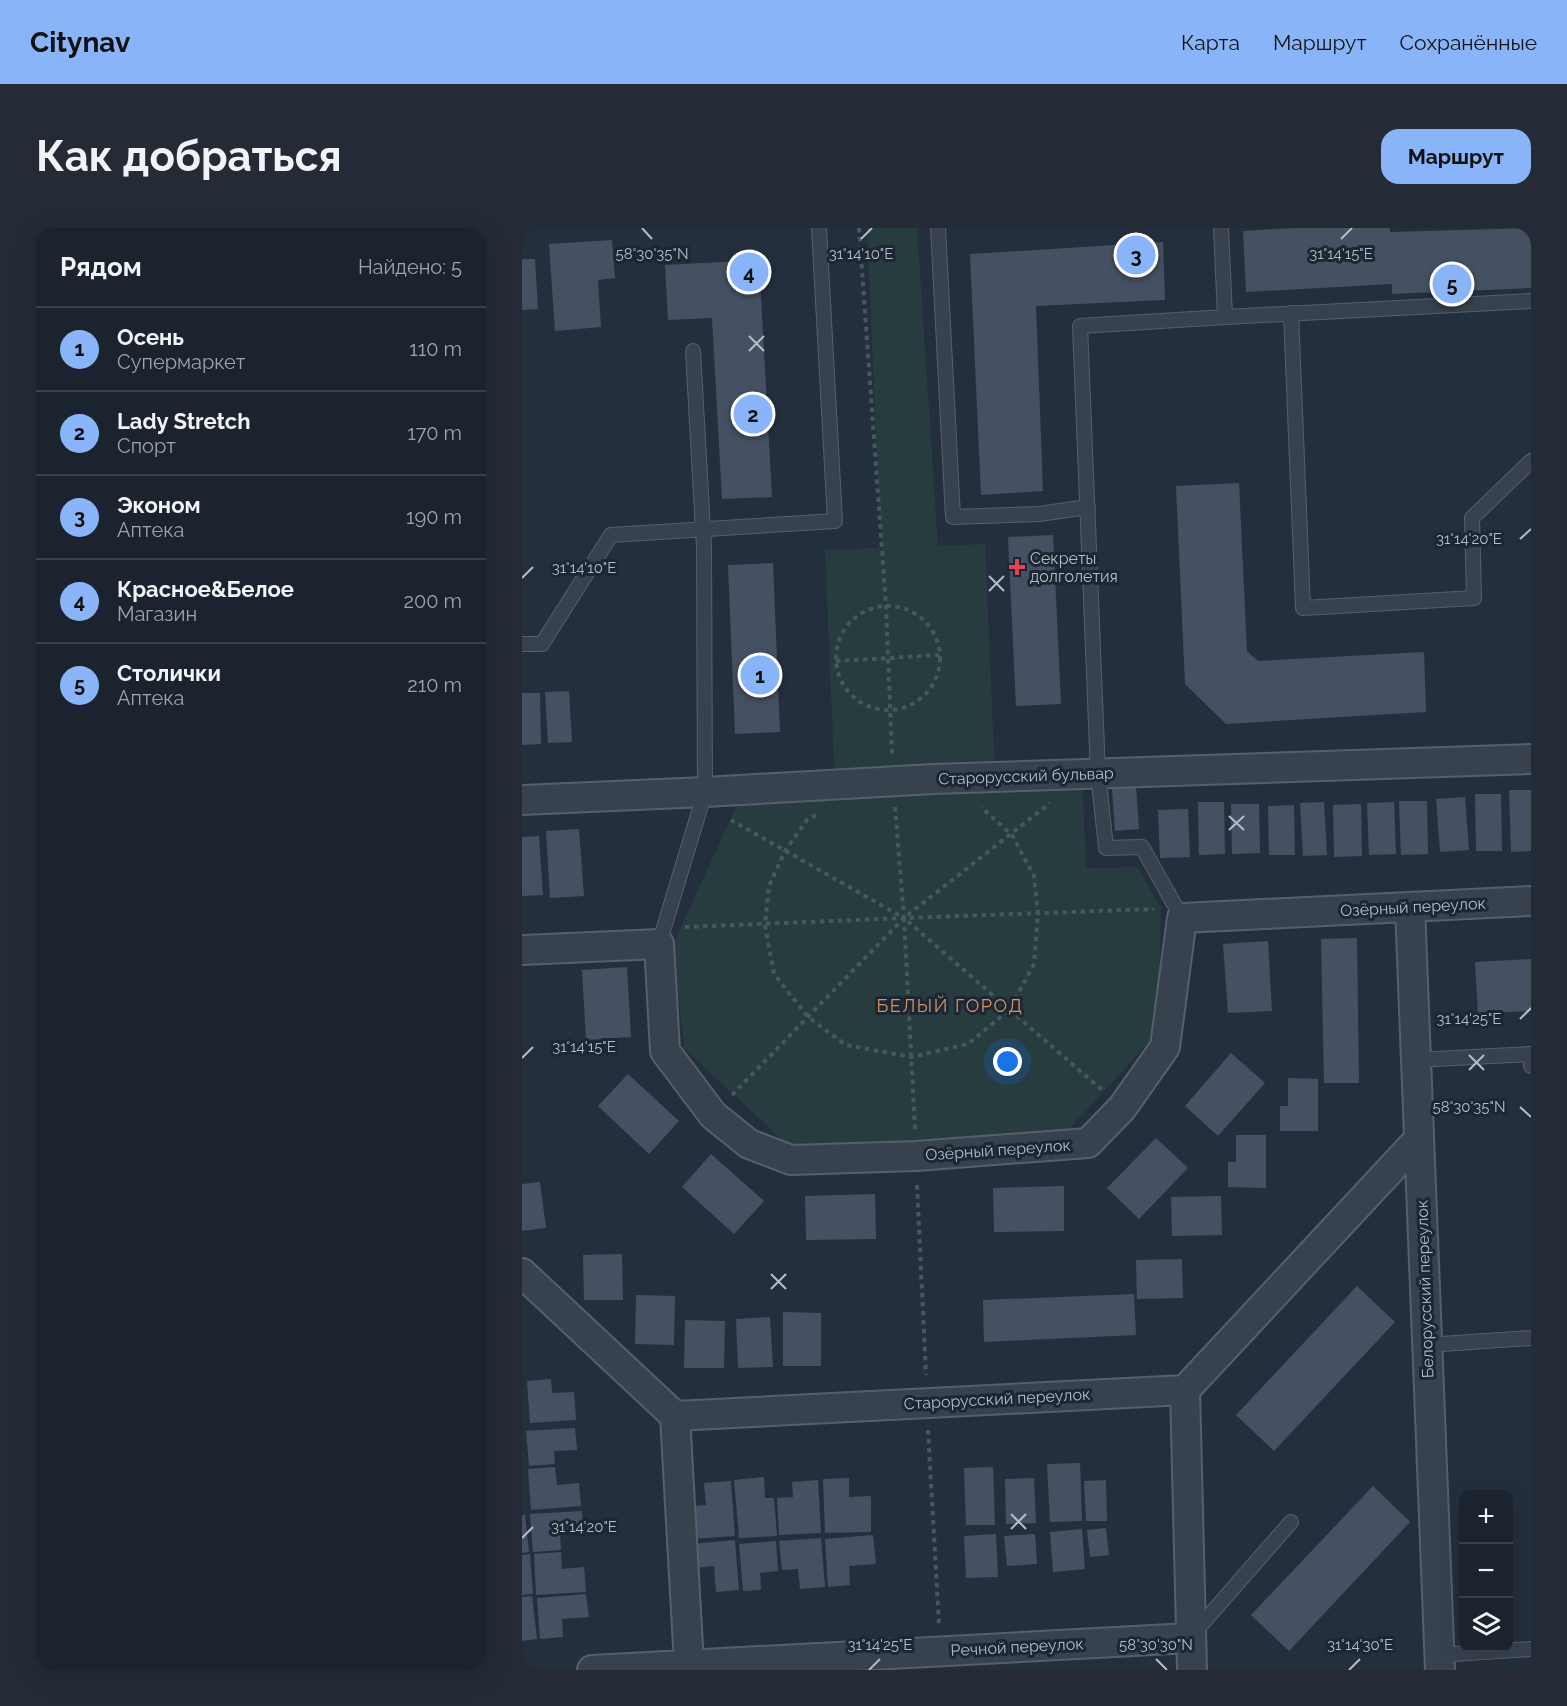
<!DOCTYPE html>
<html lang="ru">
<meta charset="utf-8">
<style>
body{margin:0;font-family:Raleway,sans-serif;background:#242b36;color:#f1f3f6}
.controls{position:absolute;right:18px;bottom:18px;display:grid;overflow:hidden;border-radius:12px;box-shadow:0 6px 24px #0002}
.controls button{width:54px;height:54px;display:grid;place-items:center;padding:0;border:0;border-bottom:2px solid #39404a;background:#1b232e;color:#f1f3f6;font:30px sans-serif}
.you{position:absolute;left:486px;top:834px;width:21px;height:21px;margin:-15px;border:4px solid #fff;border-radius:50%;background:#1a73e8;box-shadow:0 0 0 9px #1a73e833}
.badge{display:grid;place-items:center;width:39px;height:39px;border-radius:50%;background:#8ab4f8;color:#111;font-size:20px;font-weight:700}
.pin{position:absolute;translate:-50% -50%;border:3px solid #fff;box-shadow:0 2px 6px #0006}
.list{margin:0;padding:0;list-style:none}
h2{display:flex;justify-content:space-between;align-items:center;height:78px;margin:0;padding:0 24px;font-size:26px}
h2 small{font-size:20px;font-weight:400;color:#a0a4aa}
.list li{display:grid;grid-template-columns:39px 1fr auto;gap:18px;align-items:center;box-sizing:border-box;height:84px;padding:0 24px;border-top:2px solid #39404a}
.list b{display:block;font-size:22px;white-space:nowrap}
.list p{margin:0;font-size:20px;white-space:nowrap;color:#a0a4aa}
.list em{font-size:20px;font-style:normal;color:#a0a4aa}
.icon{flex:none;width:33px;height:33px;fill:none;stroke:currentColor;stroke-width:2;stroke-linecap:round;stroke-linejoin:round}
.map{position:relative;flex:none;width:1009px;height:1442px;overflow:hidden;border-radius:18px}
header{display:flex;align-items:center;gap:36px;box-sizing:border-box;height:84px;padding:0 30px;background:#8ab4f8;color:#111}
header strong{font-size:28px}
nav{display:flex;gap:33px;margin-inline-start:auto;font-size:21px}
.intro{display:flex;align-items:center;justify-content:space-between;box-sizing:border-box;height:144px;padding:0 36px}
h1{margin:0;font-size:42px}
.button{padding:15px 27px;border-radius:18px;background:#8ab4f8;color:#111;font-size:21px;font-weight:700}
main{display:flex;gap:36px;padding:0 36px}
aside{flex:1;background:#1b232e;border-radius:18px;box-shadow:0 6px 24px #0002}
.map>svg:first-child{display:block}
.green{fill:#263c3f}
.building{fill:#455162}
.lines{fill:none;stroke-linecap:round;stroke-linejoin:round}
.lane-casing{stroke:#565f6c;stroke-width:16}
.street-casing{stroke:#565f6c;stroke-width:32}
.path{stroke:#44595c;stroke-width:4;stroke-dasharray:4.5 4.5;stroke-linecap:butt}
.lane{stroke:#38414e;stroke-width:14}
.street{stroke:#38414e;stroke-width:28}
.ticks{fill:none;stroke:#b4bcc9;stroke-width:2}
.health-dot{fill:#e0444e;stroke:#1d2633;stroke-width:2}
.labels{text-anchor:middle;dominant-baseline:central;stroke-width:6;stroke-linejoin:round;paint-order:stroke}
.poi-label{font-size:16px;fill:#b4bcc9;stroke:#1d2633;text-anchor:start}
.street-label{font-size:16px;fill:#b4bcc9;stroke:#1d2633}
.neighbourhood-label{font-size:18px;letter-spacing:1.5px;fill:#d59563;stroke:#1d2633}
.ticks-label{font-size:15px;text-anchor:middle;fill:#b4bcc9;stroke:#1d2633;stroke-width:6;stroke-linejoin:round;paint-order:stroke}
</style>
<header>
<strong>Citynav</strong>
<nav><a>Карта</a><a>Маршрут</a><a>Сохранённые</a></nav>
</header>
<div class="intro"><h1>Как добраться</h1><a class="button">Маршрут</a></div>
<main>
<aside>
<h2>Рядом<small>Найдено: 5</small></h2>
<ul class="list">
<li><span class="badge">1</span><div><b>Осень</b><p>Супермаркет</p></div><em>110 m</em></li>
<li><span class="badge">2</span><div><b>Lady Stretch</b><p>Спорт</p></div><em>170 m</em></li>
<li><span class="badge">3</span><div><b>Эконом</b><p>Аптека</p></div><em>190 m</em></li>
<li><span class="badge">4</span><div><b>Красное&amp;Белое</b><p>Магазин</p></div><em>200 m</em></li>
<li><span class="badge">5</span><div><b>Столички</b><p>Аптека</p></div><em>210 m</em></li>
</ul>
</aside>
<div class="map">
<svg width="1009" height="1442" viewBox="0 0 1009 1442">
<rect width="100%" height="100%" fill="#242f3e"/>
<path class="green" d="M 345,0 L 395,0 L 416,318 L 463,316 L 473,550 L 560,546 L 564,640 L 615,639 L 639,679 L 637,804 L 542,906 L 269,920 L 162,820 L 151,716 L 221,564 L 313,557 L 303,322 L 359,320 Z"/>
<g class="building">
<path d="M 774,0 L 868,0 L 868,4 L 1009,0 L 1009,60 L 870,66 L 870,56 L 724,64 L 721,3 Z"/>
<path d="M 90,12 L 93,50 L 76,52 L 79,99 L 33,103 L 27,16 Z"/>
<path d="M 641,14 L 643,72 L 514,78 L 521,263 L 459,267 L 448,26 Z"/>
<path d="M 0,31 L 13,31 L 16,81 L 0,82 Z"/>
<path d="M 237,32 L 250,269 L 200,271 L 190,90 L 146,92 L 143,37 Z"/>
<path d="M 717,255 L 725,423 L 736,433 L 902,424 L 904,484 L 704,496 L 663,456 L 654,258 Z"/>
<path d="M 531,307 L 539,476 L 494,478 L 486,309 Z"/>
<path d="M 251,335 L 258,504 L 213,506 L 206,337 Z"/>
<path d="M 47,463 L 50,514 L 26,515 L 23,464 Z"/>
<path d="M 0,465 L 18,465 L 19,516 L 0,517 Z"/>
<path d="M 614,559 L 617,601 L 593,603 L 590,561 Z"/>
<path d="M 987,562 L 1009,562 L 1009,623 L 989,624 Z"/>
<path d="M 953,566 L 979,566 L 980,623 L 954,623 Z"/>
<path d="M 943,569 L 947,622 L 918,624 L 914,571 Z"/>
<path d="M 877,573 L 905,573 L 906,626 L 879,627 Z"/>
<path d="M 676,574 L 702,574 L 703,626 L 677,627 Z"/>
<path d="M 802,574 L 805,627 L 781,628 L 778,575 Z"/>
<path d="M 872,574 L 874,626 L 847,627 L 845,575 Z"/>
<path d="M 709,576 L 737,576 L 738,625 L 710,626 Z"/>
<path d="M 839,576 L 840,628 L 812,629 L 811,577 Z"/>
<path d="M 772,577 L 773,627 L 747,627 L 746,578 Z"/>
<path d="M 666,581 L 668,629 L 638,630 L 636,582 Z"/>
<path d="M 57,601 L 62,668 L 28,670 L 24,603 Z"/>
<path d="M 17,608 L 21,667 L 0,668 L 0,609 Z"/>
<path d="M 835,710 L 837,855 L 802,855 L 799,711 Z"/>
<path d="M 746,713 L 750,783 L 706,785 L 701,716 Z"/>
<path d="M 1009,731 L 1009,783 L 956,785 L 953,734 Z"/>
<path d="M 105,739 L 109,809 L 64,812 L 60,742 Z"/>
<path d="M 709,825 L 743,855 L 696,908 L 663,878 Z"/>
<path d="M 106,846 L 157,893 L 127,926 L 76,878 Z"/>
<path d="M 766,850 L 796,851 L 796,903 L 758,903 L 758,878 L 766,878 Z"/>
<path d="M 714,907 L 744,907 L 744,960 L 706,959 L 706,934 L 714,934 Z"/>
<path d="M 634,910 L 666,940 L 617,991 L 585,960 Z"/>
<path d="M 189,926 L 242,973 L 212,1006 L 160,959 Z"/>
<path d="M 18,954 L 24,1000 L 0,1003 L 0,956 Z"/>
<path d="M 542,958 L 542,1003 L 472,1004 L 471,960 Z"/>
<path d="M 353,966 L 354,1011 L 284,1012 L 283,968 Z"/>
<path d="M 699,968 L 700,1007 L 650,1008 L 649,969 Z"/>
<path d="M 100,1026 L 101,1072 L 62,1072 L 61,1027 Z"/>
<path d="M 660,1031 L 661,1070 L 615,1071 L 614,1032 Z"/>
<path d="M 835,1058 L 873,1094 L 752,1223 L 714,1187 Z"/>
<path d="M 612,1066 L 614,1107 L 462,1114 L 461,1072 Z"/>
<path d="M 114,1067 L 153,1068 L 152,1117 L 113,1116 Z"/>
<path d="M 261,1084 L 299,1085 L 299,1138 L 261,1138 Z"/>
<path d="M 248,1089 L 251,1139 L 216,1140 L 214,1091 Z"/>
<path d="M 163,1092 L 203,1093 L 202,1140 L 162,1140 Z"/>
<path d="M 29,1151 L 30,1165 L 52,1164 L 54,1192 L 8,1195 L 5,1153 Z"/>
<path d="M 53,1200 L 55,1222 L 32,1223 L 33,1236 L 7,1238 L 4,1203 Z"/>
<path d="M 558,1235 L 560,1293 L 528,1294 L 525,1236 Z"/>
<path d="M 33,1239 L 35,1257 L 57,1255 L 59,1278 L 9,1282 L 6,1241 Z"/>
<path d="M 471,1239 L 473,1297 L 444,1297 L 442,1240 Z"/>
<path d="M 242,1249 L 243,1270 L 252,1270 L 255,1308 L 217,1310 L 212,1252 Z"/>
<path d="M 327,1250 L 327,1269 L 349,1268 L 349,1304 L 303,1305 L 301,1251 Z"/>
<path d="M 512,1250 L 514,1295 L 484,1296 L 483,1251 Z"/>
<path d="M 296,1252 L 299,1305 L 257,1307 L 255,1270 L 271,1269 L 270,1254 Z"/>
<path d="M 584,1252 L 585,1293 L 564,1293 L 562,1253 Z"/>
<path d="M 209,1253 L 213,1308 L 169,1311 L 167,1278 L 184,1277 L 182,1255 Z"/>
<path d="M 851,1258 L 888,1294 L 767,1423 L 729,1387 Z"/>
<path d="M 60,1283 L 62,1304 L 38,1306 L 39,1322 L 11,1324 L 8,1286 Z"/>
<path d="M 0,1287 L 3,1287 L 7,1324 L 0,1325 Z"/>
<path d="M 584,1300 L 587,1327 L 568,1329 L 565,1302 Z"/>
<path d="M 560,1301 L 563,1341 L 531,1344 L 528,1304 Z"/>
<path d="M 474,1306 L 476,1349 L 444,1350 L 442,1308 Z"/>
<path d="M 513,1306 L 515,1336 L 485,1338 L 482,1308 Z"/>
<path d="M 351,1307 L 354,1336 L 327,1338 L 328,1357 L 306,1359 L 303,1311 Z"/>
<path d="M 299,1310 L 303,1359 L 278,1361 L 276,1341 L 260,1342 L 257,1313 Z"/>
<path d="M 213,1312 L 217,1362 L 194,1364 L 192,1338 L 172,1340 L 170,1316 Z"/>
<path d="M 254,1313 L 256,1343 L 238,1345 L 239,1362 L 221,1363 L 217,1316 Z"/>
<path d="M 39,1324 L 40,1341 L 62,1339 L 64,1364 L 14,1367 L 12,1326 Z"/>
<path d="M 8,1326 L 11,1366 L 0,1367 L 0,1327 Z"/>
<path d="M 64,1366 L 67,1389 L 40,1391 L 41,1409 L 18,1411 L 15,1370 Z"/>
<path d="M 10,1368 L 15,1411 L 0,1413 L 0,1369 Z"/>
</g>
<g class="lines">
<g class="lane-casing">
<g id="lane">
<path d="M 416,0 L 431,289 L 517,286 L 566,279"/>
<path d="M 769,85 L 781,380 L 952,370 L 950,290 L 1009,233"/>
<path d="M 703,89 L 1009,73"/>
<path d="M 0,416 L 20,416 L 89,307 L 313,293 L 297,0"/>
<path d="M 660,690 L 620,619 L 584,620 L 576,545 L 558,98 L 703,89 L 699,0"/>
<path d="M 137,716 L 183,564 L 182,320 L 171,123"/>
<path d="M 894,832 L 1008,826 L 1009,838"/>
<path d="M 905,1117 L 1009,1110"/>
<path d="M 672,1405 L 769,1294"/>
<path d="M 917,1427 L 1009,1421"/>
</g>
</g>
<g class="street-casing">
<g id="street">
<path d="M 0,572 L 183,564 L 411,551 L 1009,531"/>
<path d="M 888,679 L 918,1442"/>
<path d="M 0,722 L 137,716 L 143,823 L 191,887 L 227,916 L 269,932 L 394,928 L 566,915 L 600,880 L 643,819 L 660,690 L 1009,673"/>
<path d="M 0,1045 L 153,1188 L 663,1162 L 897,911"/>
<path d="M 663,1162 L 670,1442"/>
<path d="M 153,1188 L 167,1436"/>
<path d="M 70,1442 L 668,1410"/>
</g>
</g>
<g class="path">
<path d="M 337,0 L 364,378 L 370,527"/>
<circle cx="366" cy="430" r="52"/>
<path d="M 314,433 L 418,427"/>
<path d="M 373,579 L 382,690 L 632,681"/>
<path d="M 294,587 L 285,592 L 263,623 L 247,658 L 243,697 L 252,746 L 286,789 L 324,817 L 389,829 L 446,816 L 487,782 L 512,736 L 516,686 L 512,648 L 490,607 L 459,579"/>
<path d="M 163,699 L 382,690 L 209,592"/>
<path d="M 210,867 L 382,690 L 580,862"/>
<path d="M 393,901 L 382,690 L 528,575"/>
<path d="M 395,957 L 404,1147"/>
<path d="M 406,1202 L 417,1396"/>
</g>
<use href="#lane" class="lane"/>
<use href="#street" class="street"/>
</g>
<path class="ticks" d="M 120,0 L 130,11M 339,11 L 350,0M 819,11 L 830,0M 227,108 L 242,123M 227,123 L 242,108M 998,311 L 1009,301M 467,348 L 482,363M 0,350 L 11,339M 467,363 L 482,348M 707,588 L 722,602M 707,602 L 722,588M 998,791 L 1009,780M 947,827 L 962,842M 0,830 L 11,819M 947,842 L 962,827M 998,879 L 1009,889M 249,1046 L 264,1061M 249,1061 L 264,1046M 489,1286 L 504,1301M 489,1301 L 504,1286M 0,1310 L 11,1299M 634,1431 L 645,1442M 347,1442 L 358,1431M 827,1442 L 838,1431"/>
<path class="health-dot" d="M492 330h6v6h6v6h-6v6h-6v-6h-6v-6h6z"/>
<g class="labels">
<g class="poi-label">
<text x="508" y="330">Секреты<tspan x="508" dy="18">долголетия</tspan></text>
</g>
<g class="street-label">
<text transform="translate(504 548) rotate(-2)">Старорусский бульвар</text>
<text transform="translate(891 679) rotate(-3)">Озёрный переулок</text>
<text transform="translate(476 922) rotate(-4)">Озёрный переулок</text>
<text transform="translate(903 1061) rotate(-92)">Белорусский переулок</text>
<text transform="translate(475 1171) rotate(-3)">Старорусский переулок</text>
<text transform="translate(495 1419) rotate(-3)">Речной переулок</text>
</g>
<g class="neighbourhood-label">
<text x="428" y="777">БЕЛЫЙ ГОРОД</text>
</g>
</g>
<g class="ticks-label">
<text x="130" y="31">58°30'35"N</text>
<text x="339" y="31">31°14'10"E</text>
<text x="819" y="31">31°14'15"E</text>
<text x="947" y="316">31°14'20"E</text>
<text x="62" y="345">31°14'10"E</text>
<text x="947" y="796">31°14'25"E</text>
<text x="62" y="824">31°14'15"E</text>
<text x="947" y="884">58°30'35"N</text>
<text x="62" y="1304">31°14'20"E</text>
<text x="358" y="1422">31°14'25"E</text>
<text x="838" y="1422">31°14'30"E</text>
<text x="634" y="1422">58°30'30"N</text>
</g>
</svg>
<div class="controls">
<button>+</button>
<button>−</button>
<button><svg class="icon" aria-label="layers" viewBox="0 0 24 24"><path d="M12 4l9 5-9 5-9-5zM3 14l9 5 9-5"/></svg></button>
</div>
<div class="you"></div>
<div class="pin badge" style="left:238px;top:447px">1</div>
<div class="pin badge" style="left:231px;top:186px">2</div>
<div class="pin badge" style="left:614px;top:27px">3</div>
<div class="pin badge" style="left:227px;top:44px">4</div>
<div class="pin badge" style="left:930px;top:56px">5</div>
</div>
</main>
